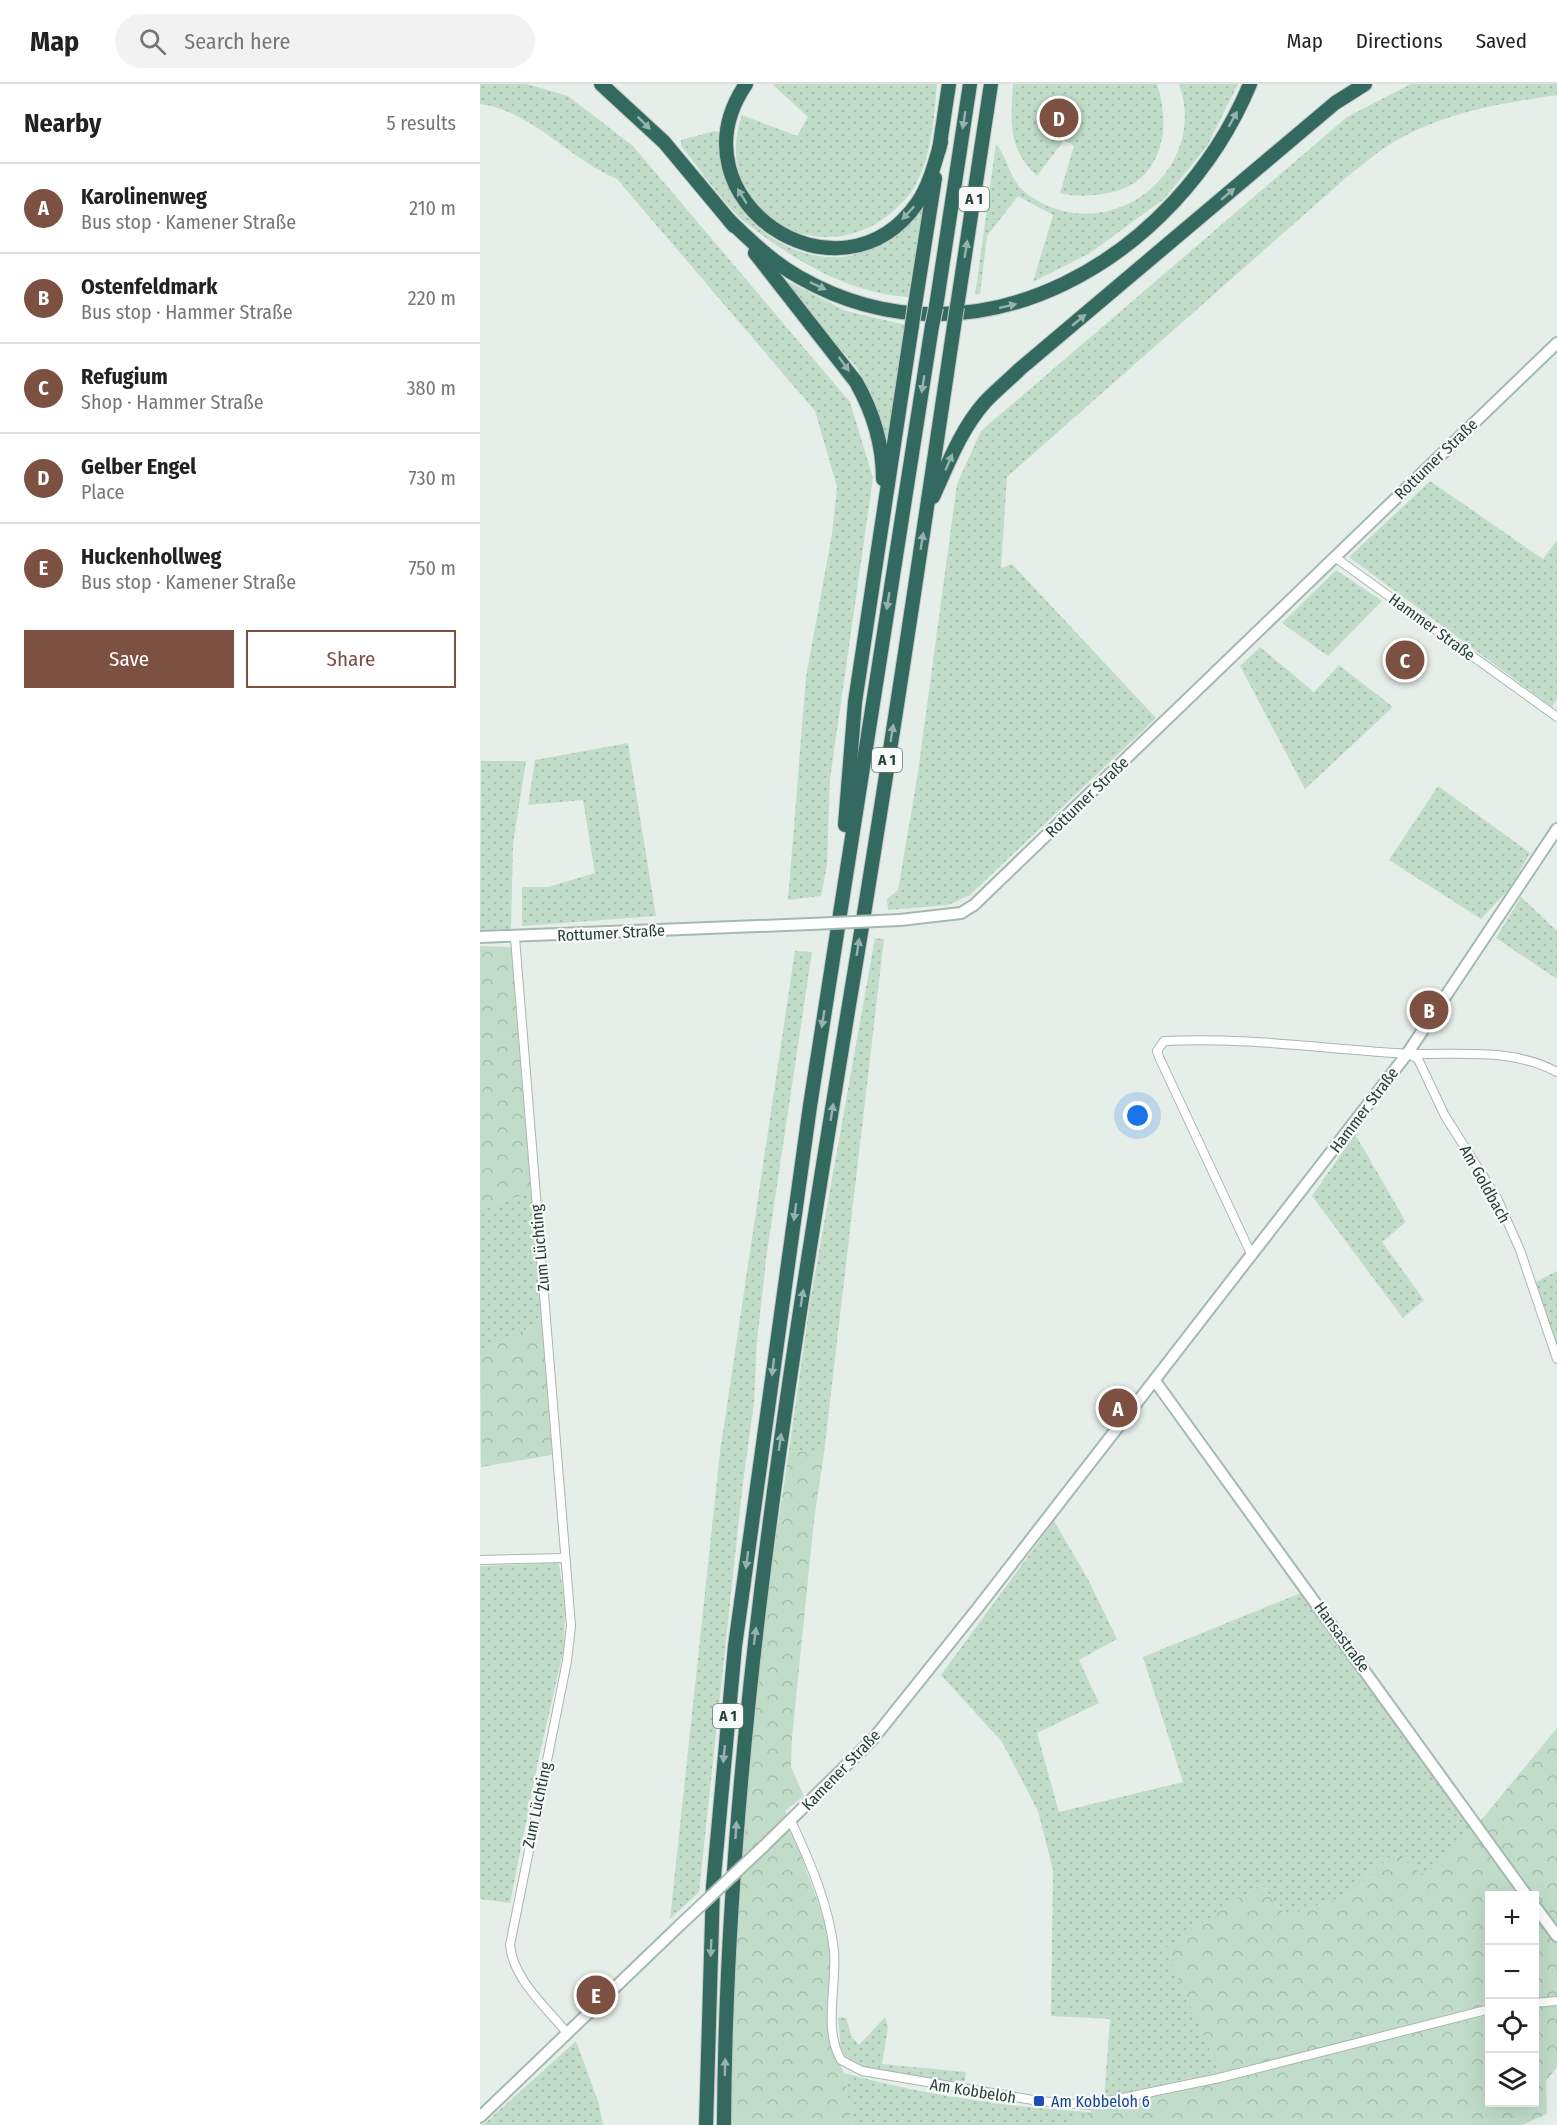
<!DOCTYPE html>
<meta charset="utf-8">
<style>
body{margin:0;font-family:"Fira Sans Condensed",sans-serif;background:#f2f2f2;color:#222}
.controls{position:absolute;right:18px;bottom:18px;display:grid;overflow:hidden;border-radius:0px;box-shadow:0 6px 24px #0002}
.controls button{width:54px;height:54px;display:grid;place-items:center;padding:0;border:0;border-bottom:2px solid #e0e0e0;background:#fff;color:#222;font:30px sans-serif}
.you{position:absolute;left:658px;top:1032px;width:21px;height:21px;margin:-15px;border:4px solid #fff;border-radius:50%;background:#1a73e8;box-shadow:0 0 0 9px #1a73e833}
.badge{display:grid;place-items:center;width:39px;height:39px;border-radius:50%;background:#7c5142;color:#fff;font-size:20px;font-weight:700}
.pin{position:absolute;translate:-50% -50%;border:3px solid #fff;box-shadow:0 2px 6px #0006}
.list{margin:0;padding:0;list-style:none}
h2{display:flex;justify-content:space-between;align-items:center;height:78px;margin:0;padding:0 24px;font-size:26px}
h2 small{font-size:20px;font-weight:400;color:#767676}
.list li{display:grid;grid-template-columns:39px 1fr auto;gap:18px;align-items:center;box-sizing:border-box;height:90px;padding:0 24px;border-top:2px solid #e0e0e0}
.list b{display:block;font-size:22px;white-space:nowrap}
.list p{margin:0;font-size:20px;white-space:nowrap;color:#767676}
.list em{font-size:20px;font-style:normal;color:#767676}
.actions{display:flex;gap:12px;padding:18px 24px}
.actions a{flex:1;padding:14px 0;border:2px solid #7c5142;border-radius:0px;text-align:center;font-size:21px;color:#7c5142}
.actions .main{background:#7c5142;color:#fff}
.icon{flex:none;width:33px;height:33px;fill:none;stroke:currentColor;stroke-width:2;stroke-linecap:round;stroke-linejoin:round}
.map{position:relative;flex:none;width:1077px;height:2041px;overflow:hidden}
header{display:flex;align-items:center;gap:36px;box-sizing:border-box;height:84px;padding:0 30px;background:#fff;border-bottom:2px solid #e0e0e0}
header strong{font-size:28px}
nav{display:flex;gap:33px;margin-inline-start:auto;font-size:21px}
.search{width:420px;height:54px;background:#f2f2f2;display:flex;align-items:center;gap:15px;box-sizing:border-box;padding:0 21px;border-radius:33px;color:#767676;font-size:22px}
main{display:flex}
aside{flex:1;background:#fff}
.map>svg:first-child{display:block}
.grass{fill:url(#grass-dots)}
.forest{fill:url(#forest-crowns);fill-rule:evenodd}
.lines{fill:none;stroke-linecap:round;stroke-linejoin:round}
.street-casing{stroke:#a9b6b1;stroke-width:10}
.secondary-casing{stroke:#a5b9b2;stroke-width:14}
.highway-casing{stroke:#c2c9c8;stroke-width:16}
.street{stroke:#fff;stroke-width:8}
.secondary{stroke:#fff;stroke-width:10}
.highway{stroke:#33695f;stroke-width:14}
.secondary-bridge-casing{stroke:#a5b9b2;stroke-width:14;stroke-linecap:butt}
.highway-bridge-casing{stroke:#c2c9c8;stroke-width:16;stroke-linecap:butt}
.secondary-bridge{stroke:#fff;stroke-width:10}
.highway-bridge{stroke:#33695f;stroke-width:14}
.oneway{fill:#95b2ac}
.transit-dot{fill:#1a4fb4;stroke:#f7faf8;stroke-width:2}
.labels{text-anchor:middle;dominant-baseline:central;stroke-width:4.5;stroke-linejoin:round;paint-order:stroke}
.shield{fill:#f7faf8;stroke:#657772;stroke-width:1.5}
.shield-label{font-size:15px;font-weight:bold;fill:#263f39}
.street-label{font-size:16px;fill:#263f39;stroke:#f7faf8}
.transit-label{font-size:16px;fill:#164399;stroke:#f7faf8;text-anchor:start}
</style>
<header>
<strong>Map</strong>
<div class="search"><svg class="icon" aria-label="search" viewBox="0 0 24 24"><circle cx="10" cy="10" r="6"/><path d="M15 15l6 6"/></svg>Search here</div>
<nav><a>Map</a><a>Directions</a><a>Saved</a></nav>
</header>
<main>
<aside>
<h2>Nearby<small>5 results</small></h2>
<ul class="list">
<li><span class="badge">A</span><div><b>Karolinenweg</b><p>Bus stop · Kamener Straße</p></div><em>210 m</em></li>
<li><span class="badge">B</span><div><b>Ostenfeldmark</b><p>Bus stop · Hammer Straße</p></div><em>220 m</em></li>
<li><span class="badge">C</span><div><b>Refugium</b><p>Shop · Hammer Straße</p></div><em>380 m</em></li>
<li><span class="badge">D</span><div><b>Gelber Engel</b><p>Place</p></div><em>730 m</em></li>
<li><span class="badge">E</span><div><b>Huckenhollweg</b><p>Bus stop · Kamener Straße</p></div><em>750 m</em></li>
</ul>
<div class="actions"><a class="main">Save</a><a>Share</a></div>
</aside>
<div class="map">
<svg width="1077" height="2041" viewBox="0 0 1077 2041">
<defs>
<pattern id="grass-dots" width="8" height="8" patternUnits="userSpaceOnUse" patternTransform="scale(1.5)"><rect width="8" height="8" fill="#c1ddc9"/><path d="M2 2h.1M6 6h.1" fill="none" stroke="#a6bfad" stroke-width="1.8" stroke-linecap="round"/></pattern>
<pattern id="forest-crowns" width="20" height="18" patternUnits="userSpaceOnUse" patternTransform="scale(1.5)"><rect width="20" height="18" fill="#c1ddc9"/><path d="M2 6a3 3 0 1 1 6 0M12 15a3 3 0 1 1 6 0" fill="none" stroke="#a6bfad"/></pattern>
</defs>
<rect width="100%" height="100%" fill="#e6eeea"/>
<g class="grass">
<path d="M 0,0 L 47,0 L 88,12 L 153,62 L 370,318 L 393,394 L 350,695 L 347,781 L 341,812 L 308,816 L 326,593 L 352,450 L 357,403 L 335,327 L 137,95 C 90,76 53,27 0,20 Z"/>
<path d="M 292,0 L 457,0 C 454,34 452,71 435,102 C 429,113 420,121 411,129 C 337,191 229,124 262,31 L 317,52 L 328,33 Z"/>
<path d="M 533,0 L 677,0 C 693,49 680,103 622,110 C 607,112 595,113 580,109 L 594,62 L 584,56 L 557,92 C 527,64 531,38 533,0 Z"/>
<path d="M 699,0 L 758,0 L 727,62 L 684,115 L 610,169 L 553,198 L 573,131 L 538,112 L 507,152 L 500,210 L 495,211 L 516,60 C 533,82 527,100 558,117 C 636,161 729,84 699,0 Z"/>
<path d="M 931,0 L 1077,0 L 1077,11 C 1021,19 967,28 917,56 C 899,66 884,80 868,92 L 527,393 L 521,484 L 532,480 L 676,634 L 490,811 L 468,821 L 408,826 L 407,815 L 418,806 L 438,688 L 477,400 L 501,347 L 867,33 Z"/>
<path d="M 235,47 L 240,49 C 240,68 242,86 250,103 C 269,150 326,184 377,170 C 395,165 411,156 425,144 C 432,138 436,129 444,124 L 428,213 C 368,209 316,177 270,142 C 245,124 221,86 201,62 L 201,56 Z"/>
<path d="M 305,196 L 366,227 L 426,241 L 409,360 L 404,360 L 399,329 L 377,284 L 302,198 Z"/>
<path d="M 950,397 L 1063,475 L 1077,456 L 1077,616 L 1072,623 L 869,473 Z"/>
<path d="M 856,486 L 902,517 L 848,572 L 802,539 Z"/>
<path d="M 780,563 L 834,608 L 859,581 L 913,623 L 825,705 L 760,582 Z"/>
<path d="M 148,659 L 176,832 L 42,842 L 42,803 L 68,803 L 115,789 L 103,716 L 48,721 L 55,676 Z"/>
<path d="M 1,677 L 46,677 L 33,760 L 31,845 L 0,846 Z"/>
<path d="M 958,702 L 1050,769 L 1030,804 L 1001,835 L 909,776 Z"/>
<path d="M 1041,813 L 1077,847 L 1077,895 L 1016,854 Z"/>
<path d="M 395,854 L 404,855 L 344,1369 L 309,1367 L 330,1218 Z"/>
<path d="M 315,867 L 332,868 L 287,1168 L 277,1257 L 274,1319 L 263,1398 L 219,1808 L 190,1835 L 240,1368 Z"/>
<path d="M 875,1050 L 926,1138 L 902,1158 L 944,1216 L 923,1234 L 832,1112 Z"/>
<path d="M 51,1109 L 62,1238 L 0,1266 L 0,1125 Z"/>
<path d="M 1077,1187 L 1077,1269 L 1056,1198 Z"/>
<path d="M 574,1437 L 608,1495 L 637,1555 L 599,1576 L 619,1619 L 557,1649 L 579,1728 L 703,1698 L 663,1573 L 823,1508 L 993,1746 L 942,1791 L 914,1769 L 869,1811 L 806,1832 L 781,1800 L 686,1864 L 739,1987 L 624,2015 L 630,1935 L 571,1932 L 573,1786 L 558,1727 L 522,1658 L 461,1591 Z"/>
<path d="M 79,1479 L 85,1522 L 84,1564 L 58,1678 L 30,1819 L 0,1815 L 0,1482 Z"/>
<path d="M 358,1933 L 366,1934 L 372,1953 L 379,1961 L 405,1933 L 408,1943 L 402,1980 L 486,1988 L 484,2002 L 389,1986 L 375,1981 L 361,1968 Z"/>
<path d="M 96,1957 L 119,2020 L 123,2041 L 3,2041 Z"/>
<path d="M 364,1989 C 443,2011 528,2023 610,2028 L 585,2041 L 372,2041 Z"/>
</g>
<g class="forest">
<path d="M 0,862 L 31,863 L 51,1109 L 0,1125 Z"/>
<path d="M 62,1238 L 72,1371 L 1,1383 L 0,1266 Z"/>
<path d="M 309,1367 L 344,1369 L 334,1436 L 312,1654 L 311,1683 L 324,1712 L 305,1727 L 348,1846 L 351,1887 L 349,1959 L 364,1989 L 372,2041 L 250,2041 L 257,1801 L 287,1513 Z"/>
<path d="M 1077,1644 L 1077,1983 L 1066,1997 L 1067,2030 L 1042,2041 L 585,2041 L 610,2028 L 624,2015 L 739,1987 L 685,1864 L 781,1800 L 806,1832 L 869,1811 L 914,1769 L 942,1790 L 993,1746 ZM 1010,1812 L 1054,1812 L 1054,2018 L 1010,2018 Z"/>
</g>
<g class="lines">
<g class="street-casing">
<g id="street">
<path d="M 856,474 L 1077,633"/>
<path d="M 35,854 L 91,1542 L 87,1577 L 30,1861 C 33,1895 66,1923 87,1949"/>
<path d="M 928,970 L 938,975 L 965,1032 L 1017,1114 L 1040,1166 L 1077,1275"/>
<path d="M 772,1172 L 679,973 L 677,967 L 684,957 C 763,953 838,964 916,969 C 970,973 1027,961 1077,988"/>
<path d="M 0,1476 L 84,1474"/>
<path d="M 311,1737 C 330,1778 349,1821 354,1867 C 357,1902 343,1945 361,1976 L 382,1987 L 559,2017 L 609,2021 L 739,1994 L 1010,1925"/>
<path d="M 1054,1919 L 1077,1917"/>
</g>
</g>
<g class="secondary-casing">
<g id="secondary">
<path d="M 420,836 L 481,829 L 494,821 L 1077,259"/>
<path d="M 0,853 L 330,840"/>
<path d="M 675,1297 L 1047,1812"/>
<path d="M 283,1763 L 393,1655 L 497,1525 L 927,970 L 1077,745"/>
<path d="M 1054,1821 L 1077,1852"/>
<path d="M 0,2033 L 200,1841"/>
</g>
</g>
<g class="highway-casing">
<g id="highway">
<path d="M 121,0 L 184,58 L 254,142"/>
<path d="M 266,0 C 188,115 360,231 438,118 C 450,100 455,78 461,58"/>
<path d="M 459,66 L 469,0"/>
<path d="M 249,136 C 271,157 292,178 319,193 C 497,295 698,173 770,0"/>
<path d="M 275,169 L 376,298 C 393,328 403,360 403,395"/>
<path d="M 435,221 L 455,94"/>
<path d="M 456,223 L 490,0"/>
<path d="M 477,223 L 511,0"/>
<path d="M 453,413 C 468,380 481,345 505,318 C 516,306 529,296 540,285 L 855,19 L 885,0"/>
<path d="M 365,741 L 375,618 L 432,241"/>
<path d="M 226,2041 L 233,1803 L 255,1562 L 330,1022 L 452,242"/>
<path d="M 244,2041 C 246,1666 308,1296 368,927 C 406,700 440,471 474,242"/>
</g>
</g>
<use href="#street" class="street"/>
<use href="#secondary" class="secondary"/>
<use href="#highway" class="highway"/>
<g class="secondary-bridge-casing">
<g id="secondary-bridge">
<path d="M 330,840 L 420,836"/>
<path d="M 200,1841 L 283,1763"/>
</g>
</g>
<g class="highway-bridge-casing">
<g id="highway-bridge">
<path d="M 432,241 L 435,221"/>
<path d="M 452,242 L 456,223"/>
<path d="M 474,242 L 477,223"/>
</g>
</g>
<use href="#secondary-bridge" class="secondary-bridge"/>
<use href="#highway-bridge" class="highway-bridge"/>
</g>
<defs><path id="oneway-solid" d="M-6-.8H1V-3.2L6.5 0L1 3.2V.8H-6Z" transform="scale(1.5)"/></defs>
<g class="oneway">
<use href="#oneway-solid" transform="translate(753 35) rotate(-61)"/>
<use href="#oneway-solid" transform="translate(484 36) rotate(99)"/>
<use href="#oneway-solid" transform="translate(164 39) rotate(45)"/>
<use href="#oneway-solid" transform="translate(748 110) rotate(-40)"/>
<use href="#oneway-solid" transform="translate(262 112) rotate(-121)"/>
<use href="#oneway-solid" transform="translate(428 129) rotate(133)"/>
<use href="#oneway-solid" transform="translate(486 165) rotate(-81)"/>
<use href="#oneway-solid" transform="translate(338 202) rotate(25)"/>
<use href="#oneway-solid" transform="translate(528 222) rotate(-13)"/>
<use href="#oneway-solid" transform="translate(599 236) rotate(-40)"/>
<use href="#oneway-solid" transform="translate(364 280) rotate(54)"/>
<use href="#oneway-solid" transform="translate(443 300) rotate(99)"/>
<use href="#oneway-solid" transform="translate(469 378) rotate(-67)"/>
<use href="#oneway-solid" transform="translate(442 457) rotate(-81)"/>
<use href="#oneway-solid" transform="translate(408 517) rotate(99)"/>
<use href="#oneway-solid" transform="translate(412 649) rotate(-81)"/>
<use href="#oneway-solid" transform="translate(378 863) rotate(-81)"/>
<use href="#oneway-solid" transform="translate(343 935) rotate(99)"/>
<use href="#oneway-solid" transform="translate(352 1028) rotate(-81)"/>
<use href="#oneway-solid" transform="translate(315 1128) rotate(98)"/>
<use href="#oneway-solid" transform="translate(322 1214) rotate(-81)"/>
<use href="#oneway-solid" transform="translate(293 1283) rotate(97)"/>
<use href="#oneway-solid" transform="translate(300 1358) rotate(-82)"/>
<use href="#oneway-solid" transform="translate(267 1476) rotate(98)"/>
<use href="#oneway-solid" transform="translate(275 1552) rotate(-83)"/>
<use href="#oneway-solid" transform="translate(244 1670) rotate(96)"/>
<use href="#oneway-solid" transform="translate(256 1746) rotate(-86)"/>
<use href="#oneway-solid" transform="translate(231 1864) rotate(92)"/>
<use href="#oneway-solid" transform="translate(245 1983) rotate(-89)"/>
</g>
<rect class="transit-dot" x="553" y="2011" width="12" height="12" rx="3"/>
<g class="labels">
<g class="shield">
<rect x="479" y="103" width="30" height="24" rx="4.5"/>
<rect x="392" y="664" width="30" height="24" rx="4.5"/>
<rect x="233" y="1620" width="30" height="24" rx="4.5"/>
</g>
<g class="shield-label">
<text x="494" y="115">A 1</text>
<text x="407" y="676">A 1</text>
<text x="248" y="1632">A 1</text>
</g>
<g class="street-label">
<text transform="translate(956 375) rotate(-44)">Rottumer Straße</text>
<text transform="translate(952 543) rotate(36)">Hammer Straße</text>
<text transform="translate(607 713) rotate(-44)">Rottumer Straße</text>
<text transform="translate(131 849) rotate(-3)">Rottumer Straße</text>
<text transform="translate(884 1026) rotate(-53)">Hammer Straße</text>
<text transform="translate(1005 1100) rotate(61)">Am Goldbach</text>
<text transform="translate(60 1164) rotate(-95)">Zum Lüchting</text>
<text transform="translate(862 1553) rotate(54)">Hansastraße</text>
<text transform="translate(361 1686) rotate(-46)">Kamener Straße</text>
<text transform="translate(57 1721) rotate(-78)">Zum Lüchting</text>
<text transform="translate(493 2007) rotate(9)">Am Kobbeloh</text>
</g>
<g class="transit-label">
<text x="571" y="2017">Am Kobbeloh 6</text>
</g>
</g>
</svg>
<div class="controls">
<button>+</button>
<button>−</button>
<button><svg class="icon" aria-label="locate" viewBox="0 0 24 24"><circle cx="12" cy="12" r="6"/><path d="M12 2v4M12 18v4M2 12h4M18 12h4"/></svg></button>
<button><svg class="icon" aria-label="layers" viewBox="0 0 24 24"><path d="M12 4l9 5-9 5-9-5zM3 14l9 5 9-5"/></svg></button>
</div>
<div class="you"></div>
<div class="pin badge" style="left:638px;top:1324px">A</div>
<div class="pin badge" style="left:949px;top:926px">B</div>
<div class="pin badge" style="left:925px;top:576px">C</div>
<div class="pin badge" style="left:579px;top:34px">D</div>
<div class="pin badge" style="left:116px;top:1911px">E</div>
</div>
</main>
